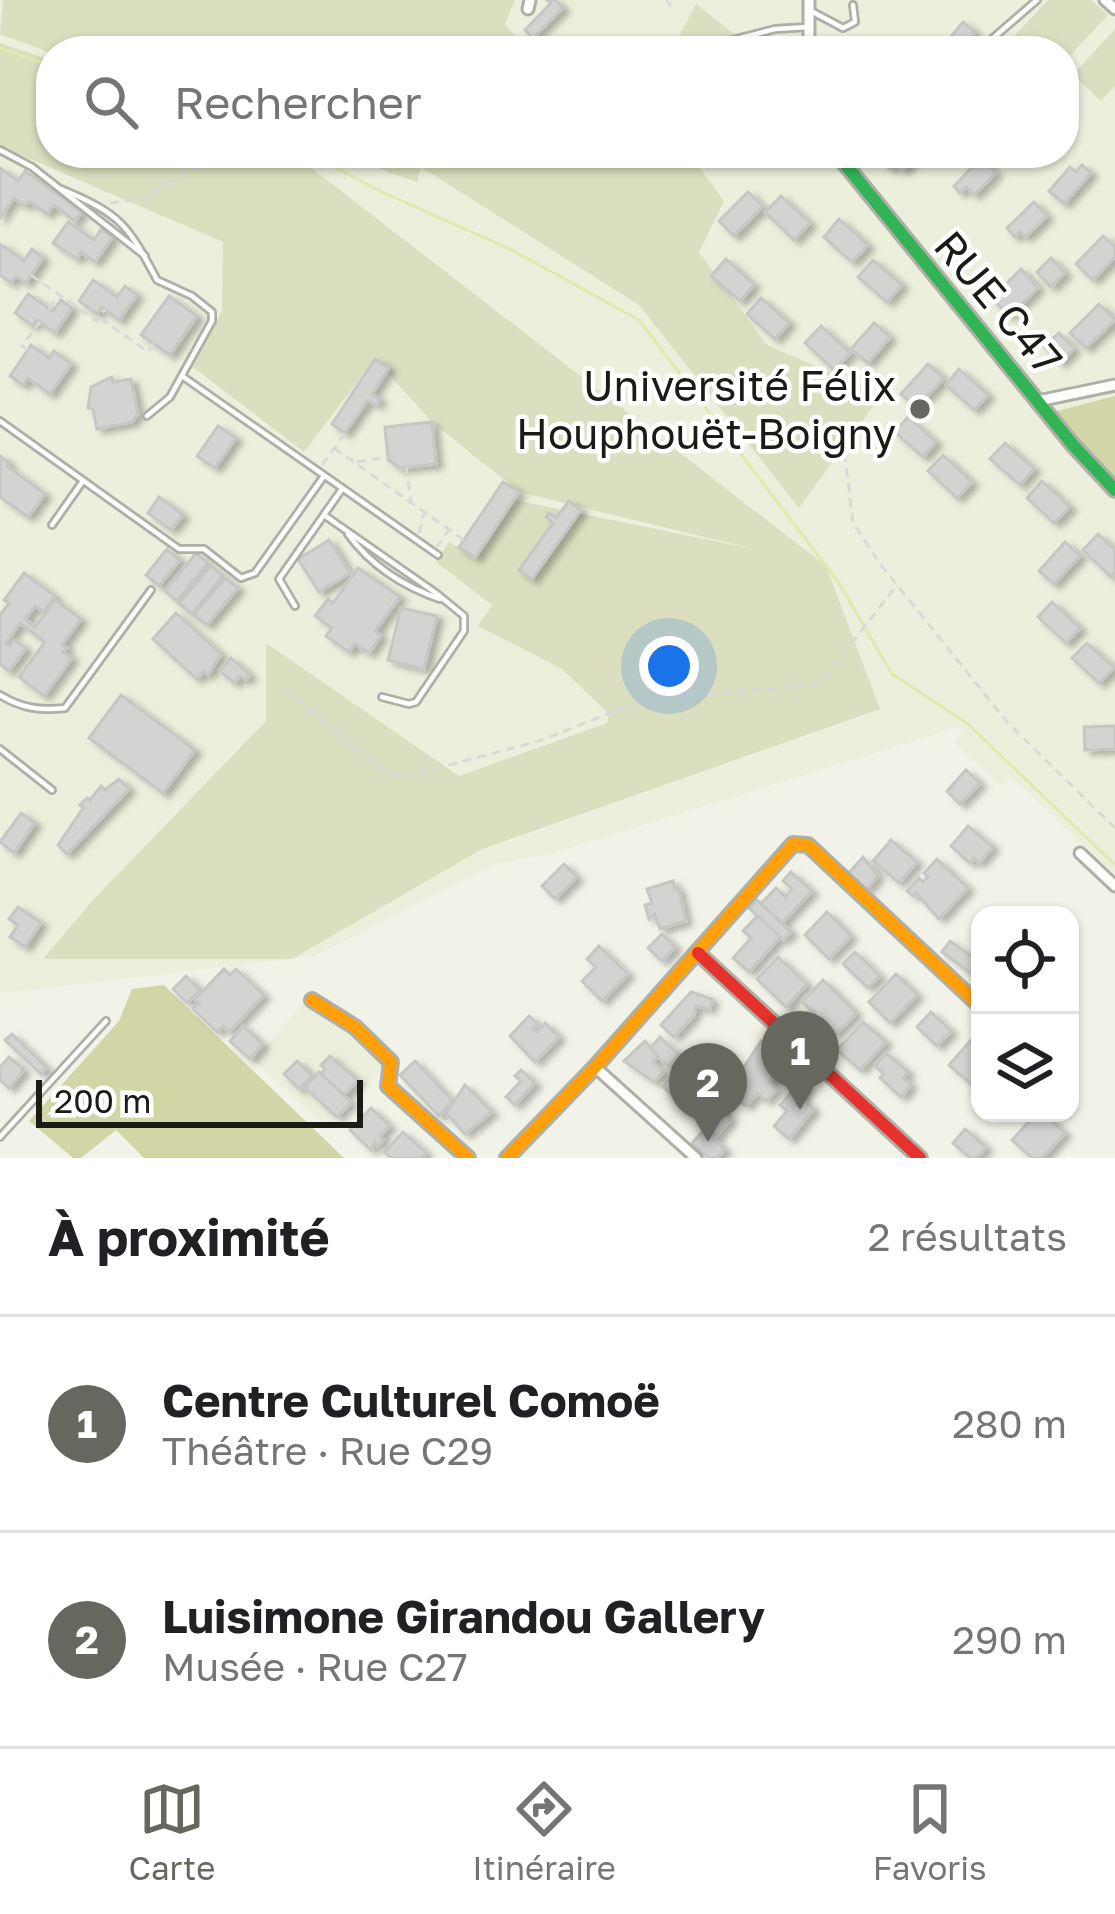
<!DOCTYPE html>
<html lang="fr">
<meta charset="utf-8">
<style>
body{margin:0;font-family:"Golos Text",sans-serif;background:#f2f2f2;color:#202124}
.controls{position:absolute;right:36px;bottom:36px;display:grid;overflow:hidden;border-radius:24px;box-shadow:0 3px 9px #0004}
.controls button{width:108px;height:108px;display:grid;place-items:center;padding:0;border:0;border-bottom:3px solid #e0e0e0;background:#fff;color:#202124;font:60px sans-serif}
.scale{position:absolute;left:36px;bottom:30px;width:327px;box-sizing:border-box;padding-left:12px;border:6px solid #1a1b15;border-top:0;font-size:33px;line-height:42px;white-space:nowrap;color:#1a1b15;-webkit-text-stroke:9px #fff;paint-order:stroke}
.you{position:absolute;left:669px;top:666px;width:42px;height:42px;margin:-30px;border:9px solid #fff;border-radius:50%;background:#1a73e8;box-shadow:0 0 0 18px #1a73e833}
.badge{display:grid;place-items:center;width:78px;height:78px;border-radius:50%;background:#66675f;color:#fff;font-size:39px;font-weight:700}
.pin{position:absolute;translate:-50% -99px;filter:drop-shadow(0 3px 6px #0008)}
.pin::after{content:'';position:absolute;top:63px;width:42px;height:36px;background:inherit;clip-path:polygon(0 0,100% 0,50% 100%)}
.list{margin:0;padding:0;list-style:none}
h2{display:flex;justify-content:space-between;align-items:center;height:156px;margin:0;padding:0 48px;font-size:51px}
h2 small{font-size:39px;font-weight:400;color:#757577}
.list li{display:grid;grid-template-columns:78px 1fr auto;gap:36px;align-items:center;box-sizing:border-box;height:216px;padding:0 48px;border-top:3px solid #e0e0e0}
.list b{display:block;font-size:45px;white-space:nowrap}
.list p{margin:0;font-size:39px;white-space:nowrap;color:#757577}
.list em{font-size:39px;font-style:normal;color:#757577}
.icon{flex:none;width:66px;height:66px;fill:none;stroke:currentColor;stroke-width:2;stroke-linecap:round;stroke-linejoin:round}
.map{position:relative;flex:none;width:1115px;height:1158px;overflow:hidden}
.search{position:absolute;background:#fff;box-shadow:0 3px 9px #0004;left:36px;right:36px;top:36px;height:132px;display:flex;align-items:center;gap:30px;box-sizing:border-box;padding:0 42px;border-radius:48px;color:#757577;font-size:45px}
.sheet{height:588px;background:#fff}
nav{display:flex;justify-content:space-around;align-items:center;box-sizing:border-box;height:168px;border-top:3px solid #e0e0e0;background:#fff;font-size:33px;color:#757577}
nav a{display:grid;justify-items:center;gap:6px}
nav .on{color:#66675f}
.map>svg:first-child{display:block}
.built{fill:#ecefdb;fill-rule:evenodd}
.green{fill:#dbdebf}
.forest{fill:#d2d6a7}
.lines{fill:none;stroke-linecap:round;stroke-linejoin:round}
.stream{stroke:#e3e8af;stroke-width:3}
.building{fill:#d3d4d2;stroke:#c6c7c5;stroke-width:3;filter:url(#shadow)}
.lane-casing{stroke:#aeafa7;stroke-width:10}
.street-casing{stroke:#aeafa7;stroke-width:15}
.fast-casing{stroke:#aeafa7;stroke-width:18}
.slow-casing{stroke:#aeafa7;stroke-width:18}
.jam-casing{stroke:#aeafa7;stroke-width:18}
.path{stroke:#d9dad7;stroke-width:3;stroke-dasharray:9 6;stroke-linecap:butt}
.lane{stroke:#fdfdfc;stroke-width:4.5}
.street{stroke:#fdfdfc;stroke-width:9}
.fast{stroke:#30b455;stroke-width:12}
.slow{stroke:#ff9f0a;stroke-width:12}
.jam{stroke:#e5322d;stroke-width:12}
.poi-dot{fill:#66675f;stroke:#fff;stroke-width:4.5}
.labels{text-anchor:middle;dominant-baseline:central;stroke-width:9;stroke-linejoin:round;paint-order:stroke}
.street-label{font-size:42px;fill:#1a1b15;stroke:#fff}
.poi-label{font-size:42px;fill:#1a1b15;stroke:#fff;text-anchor:end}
</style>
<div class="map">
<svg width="1115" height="1158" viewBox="0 0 1115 1158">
<defs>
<filter id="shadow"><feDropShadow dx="6" dy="4" stdDeviation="3" flood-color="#0004"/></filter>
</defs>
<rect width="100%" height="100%" fill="#f2f3e8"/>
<g class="built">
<path d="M 0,0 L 1115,0 L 1115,875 L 1010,776 L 1001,786 L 954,742 L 965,725 L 550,854 L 495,864 L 314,956 L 5,993 L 0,991 ZM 51,51 L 1064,51 L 1064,153 L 51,153 Z"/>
<path d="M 306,1000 L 372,1051 L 386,1066 L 327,1128 L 253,1060 Z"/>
</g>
<g class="green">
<path d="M 3,0 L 515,0 L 505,24 L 528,51 L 51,53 L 0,34 Z"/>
<path d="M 1048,0 L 1091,0 L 1108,15 L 1064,62 L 1064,51 L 1006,51 L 1003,48 Z"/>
<path d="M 696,4 L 756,51 L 671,51 Z"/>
<path d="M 1115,29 L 1115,86 L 1101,101 L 1073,75 Z"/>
<path d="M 0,43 L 51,60 L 51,153 L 292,153 L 826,566 L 880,709 L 482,849 L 292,959 L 43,959 L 94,899 L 266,721 L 266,643 L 459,776 L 607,723 L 609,714 L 562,669 L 478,626 L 492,605 L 436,562 L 449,542 L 474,557 L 514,500 L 758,550 L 519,492 L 432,422 L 375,359 L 304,452 L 193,367 L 222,311 L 223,242 L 0,146 Z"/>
<path d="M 335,153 L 689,153 L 724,201 L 699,252 L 767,345 L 881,395 L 799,508 L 639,305 L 421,167 L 417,182 Z"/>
</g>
<g class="forest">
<path d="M 1115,396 L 1115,482 L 1053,412 Z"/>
<path d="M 164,985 L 344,1158 L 144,1158 L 116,1130 L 81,1158 L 73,1158 L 29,1121 L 119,1021 L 132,989 Z"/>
</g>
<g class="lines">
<g class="stream">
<path d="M 0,49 L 51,66"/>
<path d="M 307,153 L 384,193 L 512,250 L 639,320 L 839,583 L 892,674 L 968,724 L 1115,865"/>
</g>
</g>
<g class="building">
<path d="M 547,0 L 555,0 L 563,8 L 533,38 L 525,30 L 551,3 Z"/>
<path d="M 963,22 L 975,32 L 959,51 L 939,51 Z"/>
<path d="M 893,153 L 920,153 L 902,171 L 895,164 L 890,169 L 883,163 Z"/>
<path d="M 981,158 L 996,173 L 974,195 L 966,187 L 960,193 L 954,186 Z"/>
<path d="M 1082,165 L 1091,173 L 1064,204 L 1049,191 L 1070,167 L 1076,172 Z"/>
<path d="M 0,168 L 18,181 L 25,171 L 82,212 L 75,221 L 54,205 L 47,214 L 29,201 L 25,206 L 14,198 L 0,218 Z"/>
<path d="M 748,192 L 763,206 L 734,236 L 719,221 Z"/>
<path d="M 781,196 L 810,223 L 794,240 L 765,212 Z"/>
<path d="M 1034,202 L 1047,216 L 1026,237 L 1020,232 L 1015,237 L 1007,228 Z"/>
<path d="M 839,219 L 868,245 L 852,262 L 824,237 Z"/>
<path d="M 68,222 L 94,240 L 101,229 L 113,237 L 95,262 L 81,252 L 77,259 L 53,243 Z"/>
<path d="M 1103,236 L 1115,247 L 1115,257 L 1093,280 L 1076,264 Z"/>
<path d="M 0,244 L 24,261 L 32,249 L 43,258 L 26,283 L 16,276 L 11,283 L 0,275 Z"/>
<path d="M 1051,258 L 1065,273 L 1051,287 L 1037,272 Z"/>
<path d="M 726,259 L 754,285 L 740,301 L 711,276 Z"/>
<path d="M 873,260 L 902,285 L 887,302 L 858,277 Z"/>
<path d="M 1021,269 L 1038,288 L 1009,316 L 992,298 Z"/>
<path d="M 93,280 L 117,297 L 125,286 L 137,295 L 119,320 L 102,307 L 97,314 L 79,301 Z"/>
<path d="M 28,294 L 53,311 L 61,300 L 72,308 L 55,333 L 37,320 L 33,326 L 15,313 Z"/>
<path d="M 169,296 L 197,316 L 170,355 L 141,335 Z"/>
<path d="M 761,298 L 789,323 L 775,339 L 747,314 Z"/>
<path d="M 1099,304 L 1115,320 L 1086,348 L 1070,333 Z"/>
<path d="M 874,323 L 890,337 L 868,363 L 851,349 Z"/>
<path d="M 821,326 L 850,353 L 834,370 L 805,343 Z"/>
<path d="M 1059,333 L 1074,349 L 1060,363 L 1044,347 Z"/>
<path d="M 31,345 L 49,358 L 54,351 L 71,364 L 50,394 L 28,378 L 23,385 L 10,376 Z"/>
<path d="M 375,359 L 389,368 L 372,394 L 380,399 L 376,405 L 368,400 L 345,433 L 332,424 Z"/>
<path d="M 928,364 L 944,378 L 916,408 L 901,394 Z"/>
<path d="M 959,369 L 988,395 L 974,410 L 946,385 Z"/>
<path d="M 112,377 L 113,382 L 131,379 L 138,414 L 132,422 L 97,429 L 93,409 L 88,408 L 91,387 Z"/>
<path d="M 908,417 L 936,442 L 923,457 L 895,432 Z"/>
<path d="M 432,422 L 436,464 L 400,468 L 388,460 L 385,427 Z"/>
<path d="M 218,426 L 236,438 L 215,468 L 197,456 Z"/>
<path d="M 1005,443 L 1034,469 L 1020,485 L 990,459 Z"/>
<path d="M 943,455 L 972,482 L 957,498 L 928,471 Z"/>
<path d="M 0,456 L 9,463 L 7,466 L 45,494 L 28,517 L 0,497 Z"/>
<path d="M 1042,481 L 1070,507 L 1054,523 L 1027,498 Z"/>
<path d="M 503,482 L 519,492 L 475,558 L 459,547 Z"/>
<path d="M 159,497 L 183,515 L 171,530 L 148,513 Z"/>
<path d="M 569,501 L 581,510 L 532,579 L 519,570 L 553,523 L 546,517 L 549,513 L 556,518 Z"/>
<path d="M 1098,534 L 1115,550 L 1115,572 L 1111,577 L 1083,550 Z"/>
<path d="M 329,540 L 350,573 L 319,592 L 298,559 Z"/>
<path d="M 1065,542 L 1080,556 L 1054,584 L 1039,571 Z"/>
<path d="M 167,549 L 180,560 L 159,586 L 146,575 Z"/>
<path d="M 196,553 L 208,563 L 177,601 L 165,591 Z"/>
<path d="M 211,566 L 223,576 L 192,614 L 179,603 Z"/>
<path d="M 358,568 L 400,597 L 375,631 L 381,636 L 369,653 L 355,644 L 349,652 L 326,636 L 332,628 L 315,616 L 328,599 L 333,603 Z"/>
<path d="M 24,573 L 55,596 L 44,612 L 35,606 L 25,619 L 35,627 L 55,600 L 81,619 L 62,645 L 67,648 L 63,652 L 72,658 L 44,696 L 19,677 L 45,642 L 20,623 L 6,643 L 10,646 L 14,640 L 26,648 L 9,671 L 0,664 L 0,615 L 9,603 L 4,600 Z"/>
<path d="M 225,578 L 238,588 L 207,625 L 194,615 Z"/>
<path d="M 1052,602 L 1080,628 L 1066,643 L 1038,617 Z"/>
<path d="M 401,608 L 437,616 L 424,669 L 388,660 Z"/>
<path d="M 176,613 L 221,654 L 208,675 L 204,671 L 197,679 L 153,639 Z"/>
<path d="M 1087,643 L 1114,668 L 1099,683 L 1072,658 Z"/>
<path d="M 231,658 L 250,675 L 246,680 L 240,676 L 234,683 L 220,671 Z"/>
<path d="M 121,695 L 195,750 L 163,793 L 89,738 Z"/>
<path d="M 1115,726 L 1115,749 L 1085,750 L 1084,727 Z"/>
<path d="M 966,770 L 980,783 L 960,804 L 947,791 Z"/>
<path d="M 119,779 L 129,789 L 67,854 L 58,845 L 83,808 L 80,805 L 87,798 L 90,800 L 101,786 L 105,790 Z"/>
<path d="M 21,813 L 35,823 L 14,853 L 0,842 Z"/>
<path d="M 968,826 L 993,847 L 979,863 L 974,858 L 970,863 L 951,846 Z"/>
<path d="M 891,840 L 917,862 L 899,883 L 873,861 Z"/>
<path d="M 863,857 L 878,876 L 866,890 L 847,875 Z"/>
<path d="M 937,859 L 968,888 L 939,919 L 916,893 L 913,896 L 907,891 L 919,878 L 923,882 L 928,877 L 924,873 Z"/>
<path d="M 564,864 L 577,877 L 555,899 L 542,886 Z"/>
<path d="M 791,872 L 812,891 L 782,923 L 761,904 L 776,888 L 785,897 L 792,889 L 783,881 Z"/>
<path d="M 673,881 L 675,889 L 678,888 L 686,921 L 660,929 L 655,914 L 649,919 L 645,905 L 652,903 L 647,889 Z"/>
<path d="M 757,900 L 791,932 L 783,940 L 749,908 Z"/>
<path d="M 18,907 L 41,923 L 25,947 L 10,937 L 18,925 L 9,919 Z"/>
<path d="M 827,912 L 851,936 L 829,959 L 805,935 Z"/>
<path d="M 757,916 L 780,937 L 749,972 L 733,958 L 751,938 L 743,931 Z"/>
<path d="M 662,934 L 675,947 L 662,961 L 648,948 Z"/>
<path d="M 950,941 L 980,963 L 980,980 L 942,952 Z"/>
<path d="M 599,946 L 628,974 L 602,1001 L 582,981 L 596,967 L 587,959 Z"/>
<path d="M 855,952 L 880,976 L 868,988 L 843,964 Z"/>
<path d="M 778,957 L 807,984 L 786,1007 L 757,979 Z"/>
<path d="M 224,969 L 230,975 L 236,969 L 264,995 L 229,1032 L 223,1026 L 217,1032 L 193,1009 L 199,1003 L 195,999 Z"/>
<path d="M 896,974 L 917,995 L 890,1023 L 869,1002 Z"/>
<path d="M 186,976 L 200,990 L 187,1003 L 173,989 Z"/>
<path d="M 823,980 L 856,1013 L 836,1034 L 802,1002 Z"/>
<path d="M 691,992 L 712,999 L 710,1009 L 696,1006 L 694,1015 L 674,1037 L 661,1025 Z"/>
<path d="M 931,1012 L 951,1031 L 937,1046 L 917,1027 Z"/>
<path d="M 529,1016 L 538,1024 L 533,1029 L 537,1032 L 545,1023 L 559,1037 L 535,1062 L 510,1036 Z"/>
<path d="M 863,1022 L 886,1042 L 860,1070 L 837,1050 Z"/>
<path d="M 243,1026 L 263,1044 L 250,1059 L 230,1041 Z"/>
<path d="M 12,1034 L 47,1068 L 41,1074 L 5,1040 Z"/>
<path d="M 660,1037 L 679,1055 L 668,1066 L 650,1049 Z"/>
<path d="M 971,1040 L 980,1048 L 978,1090 L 949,1065 Z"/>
<path d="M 645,1041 L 658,1057 L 653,1062 L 663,1072 L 654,1082 L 624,1061 Z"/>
<path d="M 761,1041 L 766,1046 L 762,1051 L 781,1069 L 769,1082 L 777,1090 L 766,1101 L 758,1093 L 746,1106 L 729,1090 Z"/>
<path d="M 886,1053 L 908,1072 L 903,1078 L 911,1085 L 901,1097 L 880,1078 L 884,1074 L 875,1066 Z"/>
<path d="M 330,1056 L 358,1081 L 344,1095 L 321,1074 L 325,1069 L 321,1065 Z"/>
<path d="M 9,1057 L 24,1070 L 9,1088 L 0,1080 L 0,1067 Z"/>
<path d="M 687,1059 L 710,1079 L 699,1090 L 677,1070 Z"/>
<path d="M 297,1061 L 312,1076 L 299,1089 L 284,1074 Z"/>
<path d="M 415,1061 L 453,1101 L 439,1116 L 400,1075 Z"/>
<path d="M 521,1070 L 535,1083 L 515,1105 L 506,1097 L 521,1081 L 515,1076 Z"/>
<path d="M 319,1072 L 351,1102 L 337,1117 L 305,1088 Z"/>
<path d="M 674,1073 L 696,1094 L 685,1106 L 662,1086 Z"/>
<path d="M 800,1082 L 807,1088 L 799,1097 L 814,1109 L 789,1139 L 774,1126 L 787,1111 L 780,1105 Z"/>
<path d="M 465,1085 L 492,1112 L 465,1134 L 446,1113 Z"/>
<path d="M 713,1103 L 731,1119 L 716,1137 L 700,1119 Z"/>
<path d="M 371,1108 L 390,1126 L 380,1136 L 384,1140 L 378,1146 L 375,1142 L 371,1150 L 350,1130 Z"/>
<path d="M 1037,1113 L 1043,1113 L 1065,1133 L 1042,1158 L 1032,1158 L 1012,1140 Z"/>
<path d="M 965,1129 L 986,1147 L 977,1158 L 970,1158 L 953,1143 Z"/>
<path d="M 704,1130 L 725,1149 L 717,1158 L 708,1158 L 692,1143 Z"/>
<path d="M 403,1132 L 426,1153 L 422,1158 L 391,1158 L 384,1152 Z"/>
</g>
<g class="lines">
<g class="lane-casing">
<g id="lane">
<path d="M 809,10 L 843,28 L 855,22 L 853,5"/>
<path d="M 690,51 L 775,29 L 808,27"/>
<path d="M 978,51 L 1037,0"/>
<path d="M 0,150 L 32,167 L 145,256"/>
<path d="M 849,162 L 860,153"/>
<path d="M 61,189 C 121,214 128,225 157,280 L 192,296 L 212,312 L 212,321 L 170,397 L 147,416"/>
<path d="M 182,376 L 438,555"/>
<path d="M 0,421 L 179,549 L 204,549 L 241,578 L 255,573 L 324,476"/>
<path d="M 324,515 L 436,593 L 464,616 L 464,631 L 416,702 L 409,704 L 382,697"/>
<path d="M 52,525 L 83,481"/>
<path d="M 348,534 C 370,565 404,587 440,599"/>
<path d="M 295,606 L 279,579 L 342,489"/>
<path d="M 0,695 C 21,708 40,711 65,708 L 151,590"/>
<path d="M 0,749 L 52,790"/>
<path d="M 0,1137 L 106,1021"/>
</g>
</g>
<g class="street-casing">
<g id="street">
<path d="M 1105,0 L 1115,9"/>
<path d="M 528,9 L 530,0"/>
<path d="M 809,51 L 809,0"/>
<path d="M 1038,401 L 1115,385"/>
<path d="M 1080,853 L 1115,886"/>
<path d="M 595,1067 L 696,1158"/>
</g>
</g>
<g class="fast-casing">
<path id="fast" d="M 836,153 L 1073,445 L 1115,490"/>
</g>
<g class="slow-casing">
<g id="slow">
<path d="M 312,1000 L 355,1027 L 391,1062 L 388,1086 L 468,1158"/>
<path d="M 507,1158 L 595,1067 L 793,844 L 808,845 L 980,1006"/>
</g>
</g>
<g class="jam-casing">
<path id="jam" d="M 698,953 L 920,1158"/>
</g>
<g class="path">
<path d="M 666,0 L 671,6"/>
<path d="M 740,153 L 747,157 L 756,153"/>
<path d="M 110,203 L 142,199 L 193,168 L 247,157 L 278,156"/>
<path d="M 31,275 L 96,321 L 105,309"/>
<path d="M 49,309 L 58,296"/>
<path d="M 100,318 L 148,352 L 154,343"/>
<path d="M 28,350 L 22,346 L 40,322"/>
<path d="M 812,404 L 818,423 L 845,456 L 853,523 L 881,565 L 1007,722 L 1115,828"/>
<path d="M 334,448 L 464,540"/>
<path d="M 357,462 L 388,457"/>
<path d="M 322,465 L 345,433"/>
<path d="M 406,467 L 411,501"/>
<path d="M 419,533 L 424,513"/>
<path d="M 436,548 L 448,531"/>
<path d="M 286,689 L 383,772 L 405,777 L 542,740 L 630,705 L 659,697 L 818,686 L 897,585"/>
</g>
<use href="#lane" class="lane"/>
<use href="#street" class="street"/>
<use href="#fast" class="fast"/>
<use href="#slow" class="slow"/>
<use href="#jam" class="jam"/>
</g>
<circle class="poi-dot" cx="920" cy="409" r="12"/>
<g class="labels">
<g class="street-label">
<text transform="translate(999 302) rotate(50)">RUE C47</text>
</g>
<g class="poi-label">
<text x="896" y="385">Université Félix<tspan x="896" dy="48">Houphouët-Boigny</tspan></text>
</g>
</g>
</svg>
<div class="controls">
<button><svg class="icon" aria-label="locate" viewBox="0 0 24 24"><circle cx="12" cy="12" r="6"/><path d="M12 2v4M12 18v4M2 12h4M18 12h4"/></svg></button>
<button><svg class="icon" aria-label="layers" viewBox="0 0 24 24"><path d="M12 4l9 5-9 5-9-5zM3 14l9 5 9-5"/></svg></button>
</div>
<div class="scale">200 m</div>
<div class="you"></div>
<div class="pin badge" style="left:800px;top:1110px">1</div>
<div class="pin badge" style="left:708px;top:1142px">2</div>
<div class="search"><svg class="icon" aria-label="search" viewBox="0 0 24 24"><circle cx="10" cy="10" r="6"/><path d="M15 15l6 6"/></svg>Rechercher</div>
</div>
<section class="sheet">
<h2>À proximité<small>2 résultats</small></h2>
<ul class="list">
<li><span class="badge">1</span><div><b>Centre Culturel Comoë</b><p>Théâtre · Rue C29</p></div><em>280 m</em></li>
<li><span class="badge">2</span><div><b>Luisimone Girandou Gallery</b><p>Musée · Rue C27</p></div><em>290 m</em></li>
</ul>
</section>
<nav>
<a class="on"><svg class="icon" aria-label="map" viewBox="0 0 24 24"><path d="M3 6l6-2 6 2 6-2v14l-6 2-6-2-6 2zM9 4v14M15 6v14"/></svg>Carte</a>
<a><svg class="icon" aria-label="directions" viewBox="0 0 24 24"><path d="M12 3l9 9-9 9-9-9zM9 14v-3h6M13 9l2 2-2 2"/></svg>Itinéraire</a>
<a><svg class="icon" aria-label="saved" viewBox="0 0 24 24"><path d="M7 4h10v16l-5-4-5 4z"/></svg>Favoris</a>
</nav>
